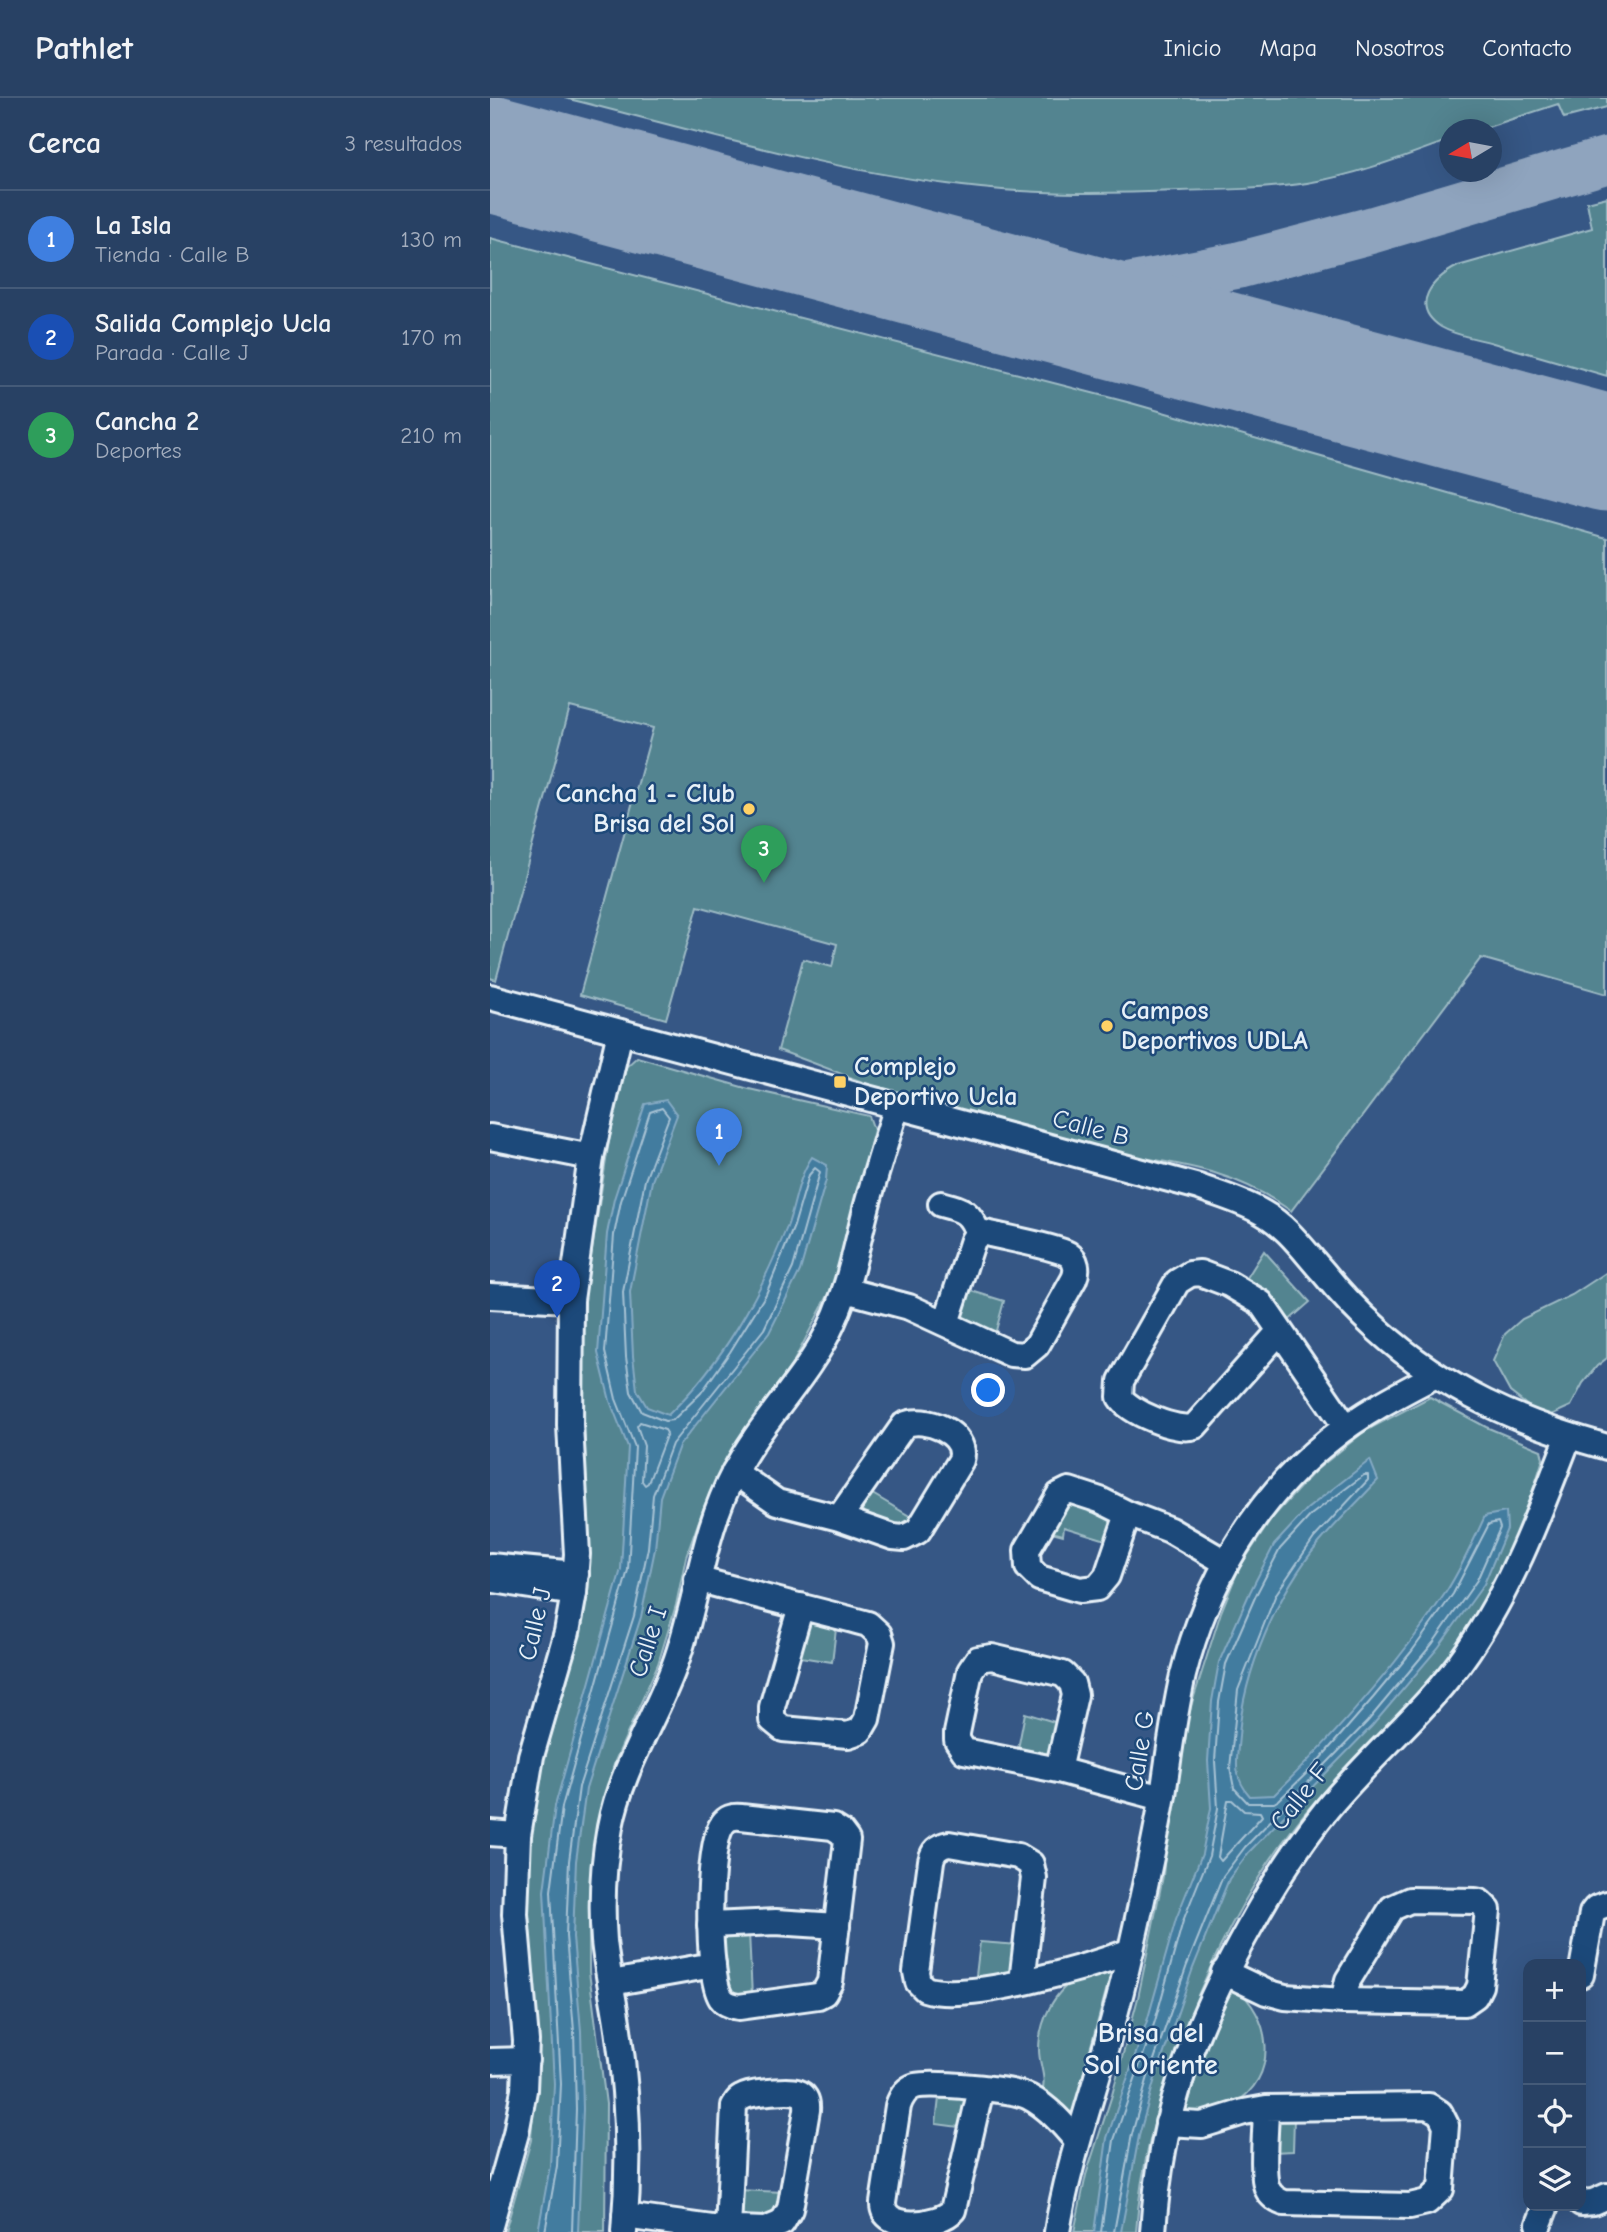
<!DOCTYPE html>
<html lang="es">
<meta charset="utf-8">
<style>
body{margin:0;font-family:"Comic Neue",sans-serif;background:#344c6d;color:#f1f3f6}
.controls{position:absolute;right:21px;bottom:21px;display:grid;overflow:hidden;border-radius:14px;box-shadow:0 7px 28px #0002}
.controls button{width:63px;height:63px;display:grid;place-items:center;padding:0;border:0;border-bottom:2px solid #445a78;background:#284164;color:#f1f3f6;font:35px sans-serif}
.compass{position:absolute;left:949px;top:21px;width:63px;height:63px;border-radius:50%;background:#284164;box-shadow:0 7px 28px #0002;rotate:260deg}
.you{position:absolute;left:499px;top:1293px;width:24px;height:24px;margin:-18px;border:5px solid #fff;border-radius:50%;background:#1a73e8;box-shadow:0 0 0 10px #1a73e833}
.badge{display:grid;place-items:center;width:46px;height:46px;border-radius:50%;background:#ffd166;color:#fff;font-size:23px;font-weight:700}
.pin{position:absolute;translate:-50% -58px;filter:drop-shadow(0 2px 4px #0008)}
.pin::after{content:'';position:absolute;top:37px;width:24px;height:21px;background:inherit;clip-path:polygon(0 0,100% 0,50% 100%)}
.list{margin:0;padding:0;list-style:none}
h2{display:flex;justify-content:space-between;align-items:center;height:91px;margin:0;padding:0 28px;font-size:30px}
h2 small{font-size:23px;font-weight:400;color:#a5afbf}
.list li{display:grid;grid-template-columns:46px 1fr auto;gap:21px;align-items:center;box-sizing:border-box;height:98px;padding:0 28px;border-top:2px solid #445a78}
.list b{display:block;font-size:26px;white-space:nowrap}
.list p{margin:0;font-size:23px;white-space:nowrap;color:#a5afbf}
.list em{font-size:23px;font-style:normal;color:#a5afbf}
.icon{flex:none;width:38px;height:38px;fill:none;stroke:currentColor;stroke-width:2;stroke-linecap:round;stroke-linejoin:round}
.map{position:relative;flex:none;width:1117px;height:2134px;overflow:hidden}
header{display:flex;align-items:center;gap:42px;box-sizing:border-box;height:98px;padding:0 35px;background:#284164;border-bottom:2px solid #445a78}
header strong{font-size:33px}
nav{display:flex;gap:38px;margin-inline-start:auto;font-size:24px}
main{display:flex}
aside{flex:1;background:#284164}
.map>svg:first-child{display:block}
.green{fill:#528490;stroke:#9dbac4;stroke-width:2}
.water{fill:#437b9f;stroke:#85aac3;stroke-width:2}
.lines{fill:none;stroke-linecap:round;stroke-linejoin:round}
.shore{stroke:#a6c2d4;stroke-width:2}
.taxiway{stroke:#8fa4be;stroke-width:47}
.runway{stroke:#8fa4be;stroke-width:117}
.minor-casing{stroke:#e8f1f8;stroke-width:30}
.minor{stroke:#1f4a7a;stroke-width:24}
.poi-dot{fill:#ffd166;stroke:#1f4a7a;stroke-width:2.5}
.labels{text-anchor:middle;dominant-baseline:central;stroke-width:5;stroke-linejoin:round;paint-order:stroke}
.poi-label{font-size:26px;font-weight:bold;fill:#e8f1f8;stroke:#1f4a7a;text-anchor:start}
.street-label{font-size:26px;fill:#e8f1f8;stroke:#1f4a7a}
.neighbourhood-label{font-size:28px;font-weight:bold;fill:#e8f1f8;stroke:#1f4a7a}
</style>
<header>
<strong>Pathlet</strong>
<nav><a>Inicio</a><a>Mapa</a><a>Nosotros</a><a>Contacto</a></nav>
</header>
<main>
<aside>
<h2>Cerca<small>3 resultados</small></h2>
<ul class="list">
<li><span class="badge" style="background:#3f7fe0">1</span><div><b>La Isla</b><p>Tienda · Calle B</p></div><em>130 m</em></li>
<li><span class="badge" style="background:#1a4fb4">2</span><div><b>Salida Complejo Ucla</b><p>Parada · Calle J</p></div><em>170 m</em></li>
<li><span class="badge" style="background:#2e9e5b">3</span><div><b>Cancha 2</b><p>Deportes</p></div><em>210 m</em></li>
</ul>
</aside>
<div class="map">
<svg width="1117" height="2134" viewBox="0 0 1117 2134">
<rect width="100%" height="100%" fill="#365785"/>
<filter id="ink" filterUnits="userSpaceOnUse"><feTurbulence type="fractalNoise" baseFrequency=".0143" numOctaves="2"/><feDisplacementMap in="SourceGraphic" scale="14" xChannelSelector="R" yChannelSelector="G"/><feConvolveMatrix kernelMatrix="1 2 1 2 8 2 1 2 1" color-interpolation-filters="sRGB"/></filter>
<g filter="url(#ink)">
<g class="green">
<path d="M 75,0 L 1117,0 L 1117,9 L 1074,20 L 1068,6 L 992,31 L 960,32 L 959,42 C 913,59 866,77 817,85 C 776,91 733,92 690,93 C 613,96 534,97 457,86 C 330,70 200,31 75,0 Z"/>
<path d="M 1117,99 L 1117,278 C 1079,267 1041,256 1003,245 C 986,240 966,238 951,229 C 918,207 944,180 968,168 L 1102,130 L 1097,104 Z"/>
<path d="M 0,140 L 641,305 L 1117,440 L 1117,896 L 991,860 L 801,1113 C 726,1059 659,1066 575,1045 C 536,1035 495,1026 457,1014 C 400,996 344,972 288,952 L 313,861 L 342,869 L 347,846 L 208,808 L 176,921 L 90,897 L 163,630 L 80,609 L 6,882 L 0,880 Z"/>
<path d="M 147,959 L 259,991 L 379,1018 L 384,1032 L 344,1186 L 303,1265 L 236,1361 L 215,1406 L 196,1459 L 186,1507 L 168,1566 L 125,1663 L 107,1727 L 99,1798 L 99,1874 L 116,2006 L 115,2134 L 15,2134 L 41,2042 L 46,1955 L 37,1830 L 40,1729 L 49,1677 L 63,1620 L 84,1558 L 94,1506 L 98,1448 L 93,1278 L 95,1197 L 119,1043 L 136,969 Z"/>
<path d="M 774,1153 L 820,1204 L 796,1225 L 753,1186 Z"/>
<path d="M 1117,1174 L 1117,1260 L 1107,1268 L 1093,1285 L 1081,1308 L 1059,1318 L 1047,1315 L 1020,1294 L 1003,1263 L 1015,1236 L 1032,1221 L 1082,1197 Z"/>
<path d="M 475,1191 L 514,1203 L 504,1240 L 467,1220 Z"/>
<path d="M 940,1299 L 996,1329 L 1051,1352 L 1053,1361 C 1031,1433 1001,1506 955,1566 C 911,1624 852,1667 807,1725 C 725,1830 655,2001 646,2134 L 584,2134 L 596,2077 L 622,1997 L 648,1900 L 673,1778 L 677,1735 L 691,1648 L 702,1605 L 731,1514 L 749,1470 L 783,1419 L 825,1373 L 875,1333 Z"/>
<path d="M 374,1391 L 426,1422 L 417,1430 L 360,1416 Z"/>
<path d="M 580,1398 L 627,1413 L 616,1442 L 574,1429 L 573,1437 L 554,1432 Z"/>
<path d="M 321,1522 L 346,1531 L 342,1564 L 310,1559 Z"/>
<path d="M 535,1615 L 571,1626 L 564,1665 L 527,1656 Z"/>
<path d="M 259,1834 L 262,1899 L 252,1900 L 236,1890 L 229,1839 Z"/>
<path d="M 490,1844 L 528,1847 L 524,1878 L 485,1886 Z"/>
<path d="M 622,1871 L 581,2021 L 552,1994 C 557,1980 549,1967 549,1952 C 549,1924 564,1891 590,1879 C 600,1874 612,1873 622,1871 Z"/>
<path d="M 743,1888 C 782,1917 791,1980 742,2007 C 727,2015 712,2016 695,2016 L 713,1956 Z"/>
<path d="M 432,1994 L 478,1995 L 477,2030 L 446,2026 L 449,2000 Z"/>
<path d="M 784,2019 L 804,2019 L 803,2053 L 783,2054 Z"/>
<path d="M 247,2092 L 294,2094 L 289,2118 L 274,2123 L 247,2120 Z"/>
</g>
<g class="water">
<path d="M 176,1002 L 187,1017 L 162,1083 L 140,1194 L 143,1258 L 147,1292 L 157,1309 L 178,1317 C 233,1264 269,1199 297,1129 C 306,1105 307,1081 322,1059 L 337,1067 L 336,1082 L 310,1173 L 279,1235 L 189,1348 L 170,1399 L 165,1451 L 151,1519 L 96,1691 L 86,1763 L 83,1839 L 91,1933 L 93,2011 L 88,2134 L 48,2134 L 60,2068 L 64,1986 L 54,1793 L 65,1708 L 131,1471 L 138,1349 L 120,1303 L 108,1255 L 117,1136 L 124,1101 L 155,1006 Z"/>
<path d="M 880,1362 L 888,1382 C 869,1403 848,1423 830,1444 C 788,1494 753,1574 749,1638 C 747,1664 742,1677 760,1698 L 784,1697 C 847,1635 907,1568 956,1494 C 971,1471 983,1444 995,1418 L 1016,1414 L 1017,1431 L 994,1486 L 948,1550 L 882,1628 L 759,1754 L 739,1781 L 703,1870 L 664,1984 L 649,2038 L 631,2134 L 604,2134 L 617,2040 L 658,1920 L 686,1821 L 712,1756 L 721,1710 L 718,1663 L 722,1603 L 729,1564 L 760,1494 L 784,1447 L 817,1411 Z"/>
</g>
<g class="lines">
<g class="shore">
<path d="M 150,1324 L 175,1332 L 177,1335 L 158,1385 L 155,1387 L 152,1383 L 154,1348 L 147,1328 Z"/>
<path d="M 738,1702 L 742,1702 L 754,1713 L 770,1714 L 772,1718 L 731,1763 L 728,1759 Z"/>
<path d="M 55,2134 L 67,2068 L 71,1986 L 61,1793 L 72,1709 L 138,1472 L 145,1349 L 126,1301 L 115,1254 L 124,1137 L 131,1103 L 160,1014 L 172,1010 L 179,1019 L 155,1082 L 133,1194 L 136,1259 L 141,1294 L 152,1314 L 175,1323 L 183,1322 L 211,1295 L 240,1254 L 276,1196 L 304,1128 L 319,1077 L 325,1070 L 330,1074 L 303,1170 L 274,1231 L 182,1346 L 163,1397 L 158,1450 L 144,1518 L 89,1689 L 79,1763 L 76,1838 L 84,1933 L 86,2011 L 82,2134"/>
<path d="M 611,2134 L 624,2042 L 665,1923 L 693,1823 L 719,1758 L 728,1710 L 725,1663 L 729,1604 L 736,1566 L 766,1497 L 790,1451 L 822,1416 L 874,1377 L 878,1377 L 878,1382 L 824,1440 L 786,1496 L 748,1592 L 740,1670 L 744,1690 L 758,1705 L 784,1705 L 789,1702 L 822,1670 L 883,1600 L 922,1553 L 963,1496 L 999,1426 L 1008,1424 L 1010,1430 L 987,1482 L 943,1545 L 877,1624 L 755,1749 L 733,1778 L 697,1867 L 657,1982 L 642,2036 L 624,2134"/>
</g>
<path class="taxiway" d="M 526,196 L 583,199 L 749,167 L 882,132 L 1117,62"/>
<path class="runway" d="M 0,55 L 1117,355"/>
<g class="minor-casing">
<g id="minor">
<path d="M 0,899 L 709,1089 C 730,1097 753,1103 773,1115 C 798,1129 814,1153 833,1174 C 850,1195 868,1214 888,1232 C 955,1293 1030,1325 1117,1349"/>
<path d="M 0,1039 L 101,1059"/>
<path d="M 451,1106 C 473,1112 480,1113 488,1136"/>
<path d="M 355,1192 L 419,1209 L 521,1256 L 535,1257 L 547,1247 L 584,1181 C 588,1172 587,1162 578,1156 C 563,1148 515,1140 496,1135 L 488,1136"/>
<path d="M 0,1198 L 81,1202"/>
<path d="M 456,1225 L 483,1142 L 488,1136"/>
<path d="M 789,1234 L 705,1328 C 688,1335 639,1314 630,1299 L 631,1283 L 687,1184 L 700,1176 L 710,1175 L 739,1186 L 771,1205 L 856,1329"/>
<path d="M 244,1374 L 287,1404 L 349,1420 L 403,1439 L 414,1440 L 428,1433 L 471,1362 C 479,1335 434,1317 414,1327 L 349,1420"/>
<path d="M 638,1416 L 617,1478 L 607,1490 L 590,1492 L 549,1480 L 538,1469 L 537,1452 L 569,1397 L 579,1392 L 610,1402 L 638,1416 L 680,1432 L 735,1464"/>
<path d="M 0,1468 L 86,1476"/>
<path d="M 207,1481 C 264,1497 321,1511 378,1526 L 389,1536 L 392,1545 L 377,1621 L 370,1633 L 358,1637 L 293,1631 L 282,1622 L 282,1609 L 311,1508"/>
<path d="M 4,1482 L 84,1495"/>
<path d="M 568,1672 L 585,1597 L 582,1585 L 573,1576 L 502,1559 L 488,1561 L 480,1573 L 467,1635 L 467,1642 L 474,1653 L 568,1672 L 672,1700"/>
<path d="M 251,1719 L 343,1729 L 351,1734 L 357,1742 L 340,1884 L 334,1895 L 328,1898 L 249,1909 C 242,1908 235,1906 231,1900 C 216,1877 217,1749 232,1727 C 236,1720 243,1718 251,1719 Z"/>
<path d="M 0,1735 L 28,1737"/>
<path d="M 220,1827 L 286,1824 L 347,1828"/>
<path d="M 734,1874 L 776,1894 L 795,1899 L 853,1903 L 975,1905 L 985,1898 L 990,1888 L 998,1812 L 990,1804 L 985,1803 L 920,1802 L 902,1810 L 858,1882 L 853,1903"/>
<path d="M 1091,1877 L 1102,1815 L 1106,1810 L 1117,1806"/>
<path d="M 532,1884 L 544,1780 L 541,1766 L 528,1758 L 459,1746 C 448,1748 443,1753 441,1763 L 426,1874 L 428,1884 L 435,1891 C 478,1905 598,1869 641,1853"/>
<path d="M 121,1885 L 223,1867"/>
<path d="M 0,1963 L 36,1962"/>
<path d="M 491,1991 L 463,2112 C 450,2128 392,2134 393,2105 L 408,2008 C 411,1999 415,1991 425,1988 C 442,1984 524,1991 539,1999 C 558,2009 573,2026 587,2043"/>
<path d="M 678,2025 L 712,2027 L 754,2014 L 776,2010 L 939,2008 L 950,2015 L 956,2027 L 951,2091 L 937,2104 L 920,2108 L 794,2105 C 786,2102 780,2098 777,2090 C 771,2076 776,2028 776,2010"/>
<path d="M 1091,2105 L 1103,2104 L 1117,2098"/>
<path d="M 135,2118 L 222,2130 L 275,2132 L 292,2125 L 300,2111 L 317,2012 C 319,1988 296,1993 279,1994 C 271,1995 259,1995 251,2000 C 247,2002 247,2004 244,2008 L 238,2131"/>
<path d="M 1049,2126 L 1056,2108"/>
<path d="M 0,2128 L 26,2035 L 34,1992 L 36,1943 L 25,1816 L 28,1737 L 41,1658 L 77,1534 L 84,1495 L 87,1456 L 80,1327 L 81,1202 L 101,1059 L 130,934"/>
<path d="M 134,2134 C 140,2067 138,1998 128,1931 C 124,1902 117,1872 114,1843 C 111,1805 113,1767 120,1729 C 131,1671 164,1623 184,1569 C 208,1505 211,1437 244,1375 C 271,1322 317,1281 342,1226 C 359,1189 366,1150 376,1111 C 385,1077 396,1043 407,1008"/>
<path d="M 567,2134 C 576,2076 595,2021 611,1965 C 623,1926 633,1887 642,1847 C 653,1798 664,1748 673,1697 C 679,1657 684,1616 693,1577 C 716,1486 764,1402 838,1343 C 871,1316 909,1296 946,1277"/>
<path d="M 663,2134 C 671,2015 701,1933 759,1830 C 782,1788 807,1748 837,1711 C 882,1656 938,1612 978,1553 C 1023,1487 1050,1413 1079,1338"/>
</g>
</g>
<use href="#minor" class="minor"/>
</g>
</g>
<g class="poi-dot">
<circle cx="259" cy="711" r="7"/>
<circle cx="617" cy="928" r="7"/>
<rect x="343" y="977" width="14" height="14" rx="3.5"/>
</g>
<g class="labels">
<g class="poi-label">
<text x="245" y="696" text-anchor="end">Cancha 1 - Club<tspan x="245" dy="30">Brisa del Sol</tspan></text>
<text x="631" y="913">Campos<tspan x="631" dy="30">Deportivos UDLA</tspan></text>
<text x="364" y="969">Complejo<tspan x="364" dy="30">Deportivo Ucla</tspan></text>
</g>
<g class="street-label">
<text transform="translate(601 1030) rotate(15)">Calle B</text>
<text transform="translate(45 1526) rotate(-77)">Calle J</text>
<text transform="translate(158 1544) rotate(-72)">Calle I</text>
<text transform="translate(650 1653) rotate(-81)">Calle G</text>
<text transform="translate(810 1699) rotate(-51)">Calle F</text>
</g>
<g class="neighbourhood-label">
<text x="661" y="1935">Brisa del<tspan x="661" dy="32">Sol Oriente</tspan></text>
</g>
</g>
</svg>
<div class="controls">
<button>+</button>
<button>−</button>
<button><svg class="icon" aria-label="locate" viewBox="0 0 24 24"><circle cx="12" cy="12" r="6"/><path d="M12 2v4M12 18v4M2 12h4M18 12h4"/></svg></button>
<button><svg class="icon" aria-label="layers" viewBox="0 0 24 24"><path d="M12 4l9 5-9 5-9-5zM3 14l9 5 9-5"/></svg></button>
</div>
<svg class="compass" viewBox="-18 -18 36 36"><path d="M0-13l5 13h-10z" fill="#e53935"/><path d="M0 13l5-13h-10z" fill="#a5afbf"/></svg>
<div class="you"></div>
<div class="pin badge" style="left:229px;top:1068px;background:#3f7fe0">1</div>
<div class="pin badge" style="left:67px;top:1220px;background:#1a4fb4">2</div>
<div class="pin badge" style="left:274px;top:785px;background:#2e9e5b">3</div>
</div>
</main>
